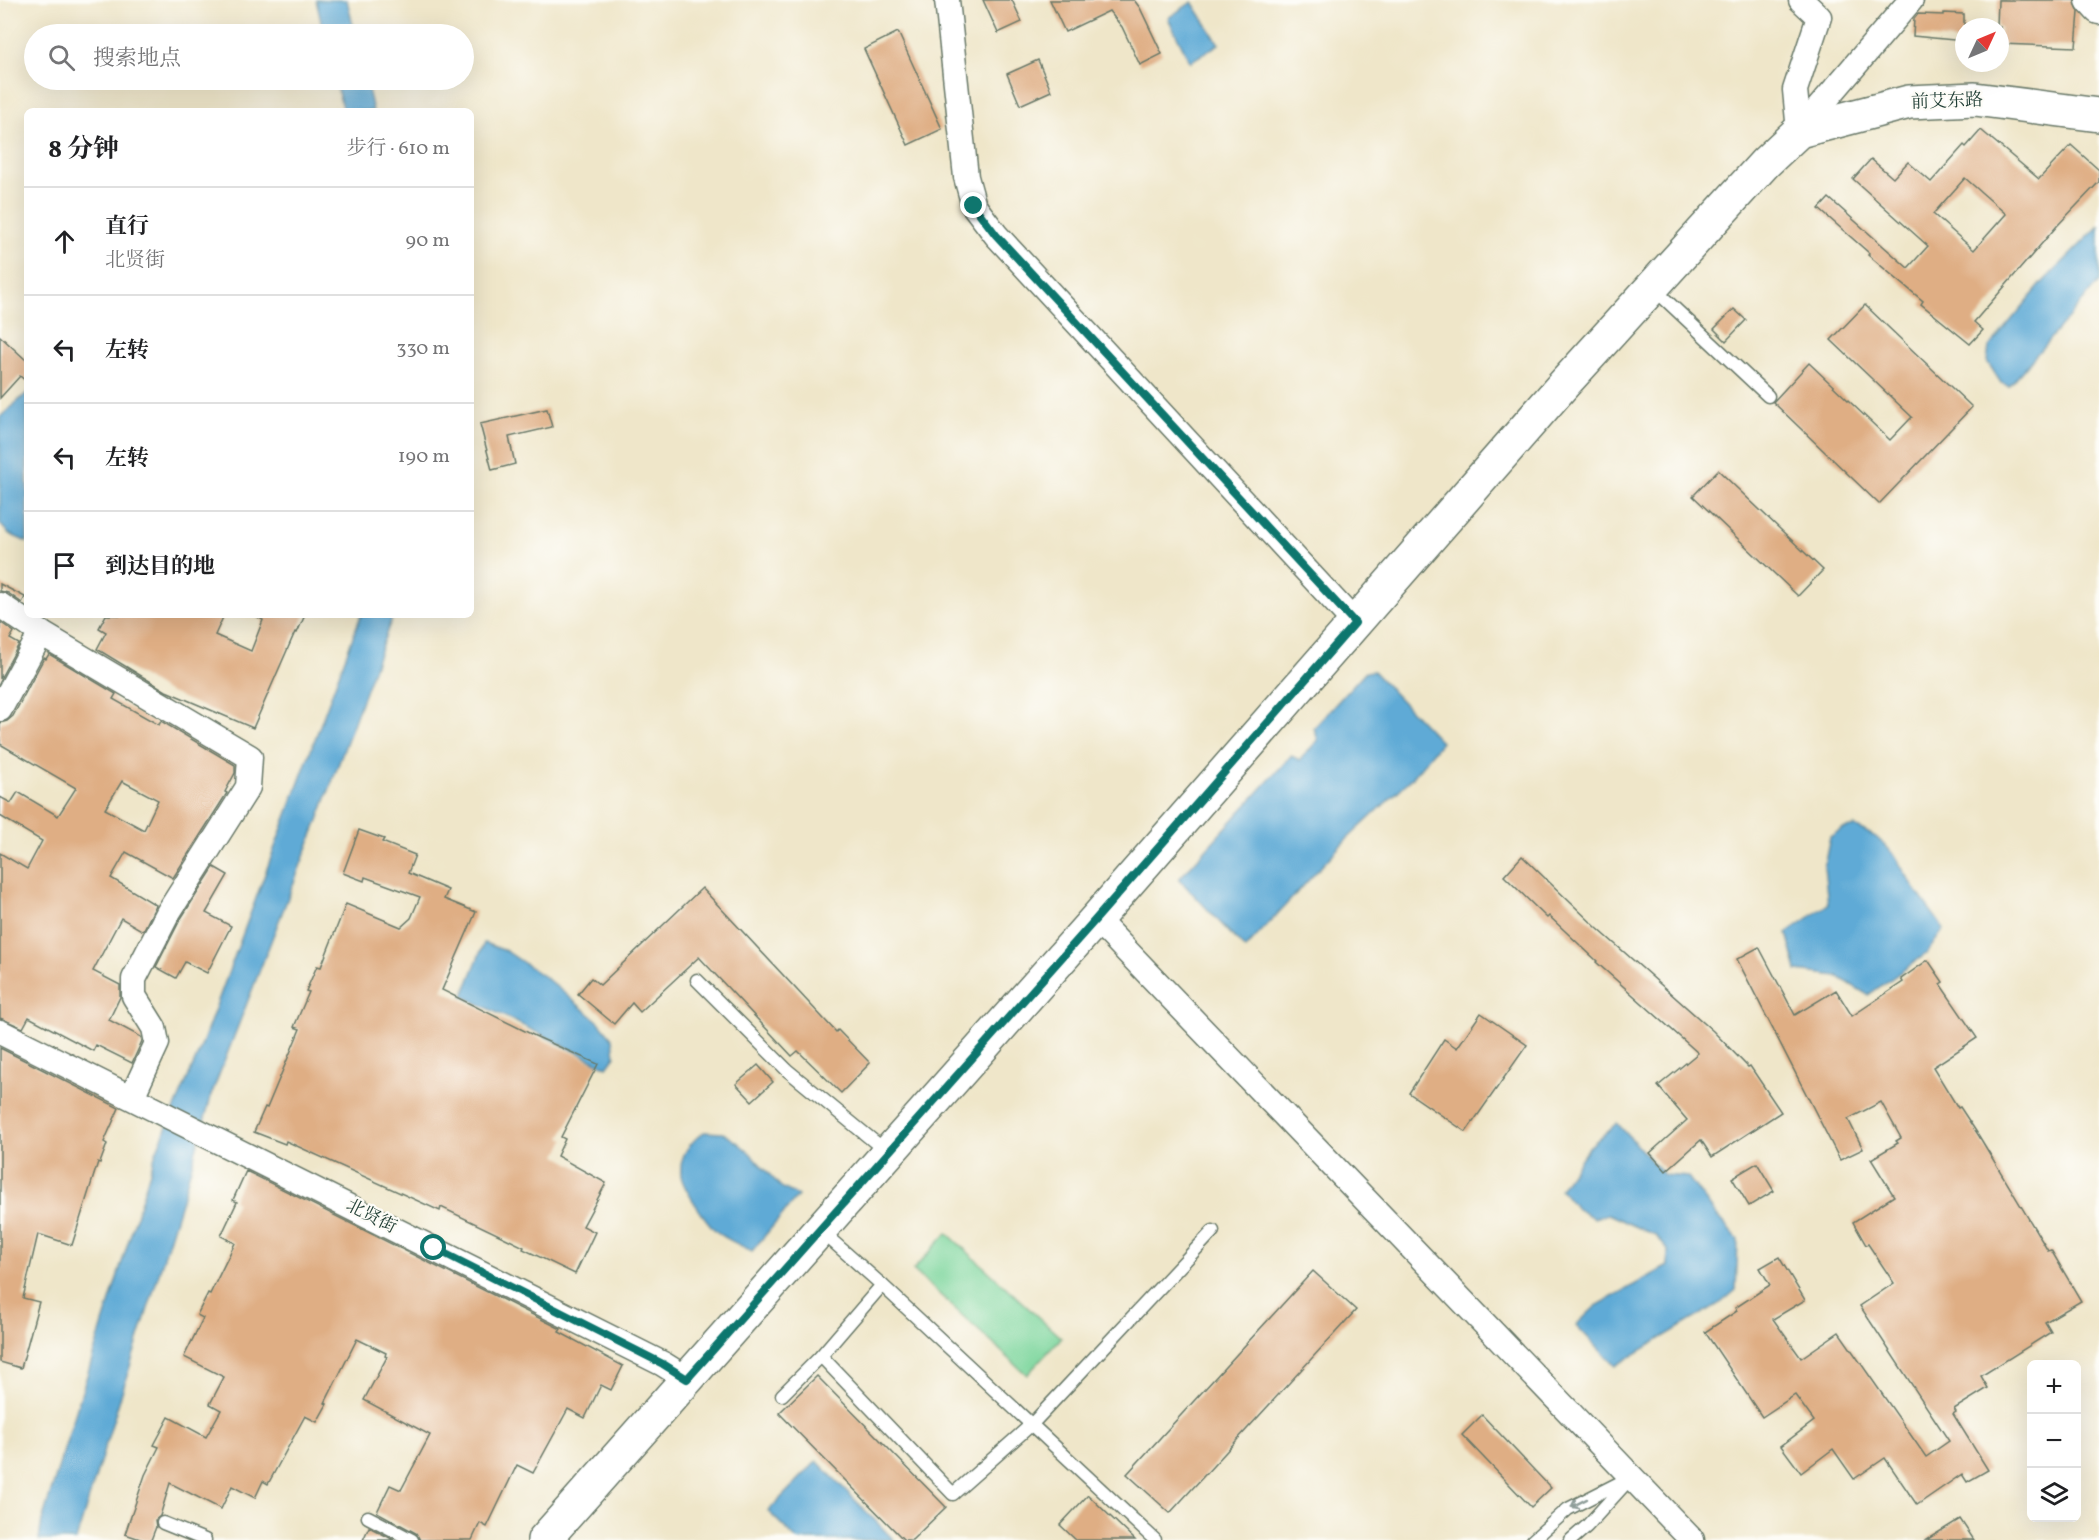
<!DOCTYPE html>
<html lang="zh">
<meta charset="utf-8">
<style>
body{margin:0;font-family:Vollkorn,"Noto Serif SC",serif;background:#f6f6f6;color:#202124}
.controls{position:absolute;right:18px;bottom:18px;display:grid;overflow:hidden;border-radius:9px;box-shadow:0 6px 24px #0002}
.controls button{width:54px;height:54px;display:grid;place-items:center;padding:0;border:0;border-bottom:2px solid #e0e0e0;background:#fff;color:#202124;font:30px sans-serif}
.compass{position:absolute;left:1955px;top:18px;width:54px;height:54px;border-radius:50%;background:#fff;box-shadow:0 6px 24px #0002;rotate:46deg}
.stop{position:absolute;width:18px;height:18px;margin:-14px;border:4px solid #0f766e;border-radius:50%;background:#fff}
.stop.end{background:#0f766e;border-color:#fff;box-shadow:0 2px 6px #0008}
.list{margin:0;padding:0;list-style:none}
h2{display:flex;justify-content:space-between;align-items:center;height:78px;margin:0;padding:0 24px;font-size:26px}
h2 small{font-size:20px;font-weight:400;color:#757577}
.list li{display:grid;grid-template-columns:39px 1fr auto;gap:18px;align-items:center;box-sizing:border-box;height:108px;padding:0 24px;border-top:2px solid #e0e0e0}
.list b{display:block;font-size:22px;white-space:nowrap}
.list p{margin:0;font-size:20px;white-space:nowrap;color:#757577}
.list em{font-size:20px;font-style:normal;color:#757577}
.icon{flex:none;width:33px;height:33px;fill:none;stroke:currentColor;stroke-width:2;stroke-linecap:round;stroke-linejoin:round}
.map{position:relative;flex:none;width:2099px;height:1540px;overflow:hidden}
.search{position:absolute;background:#fff;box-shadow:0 6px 24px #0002;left:24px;top:24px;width:450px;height:66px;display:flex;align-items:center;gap:15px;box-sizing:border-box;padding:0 21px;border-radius:33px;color:#757577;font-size:22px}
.panel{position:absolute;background:#fff;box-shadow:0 6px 24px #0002;left:24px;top:108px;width:450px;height:510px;border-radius:9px}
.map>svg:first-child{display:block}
.green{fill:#7ad59b;stroke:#4c8968;stroke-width:1.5}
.water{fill:#5eaad6;stroke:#3e7485;stroke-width:1.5}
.building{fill:#dfae84;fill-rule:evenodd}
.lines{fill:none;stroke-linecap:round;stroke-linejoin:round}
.service-casing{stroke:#687868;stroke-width:15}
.minor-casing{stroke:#687868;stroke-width:27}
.tertiary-casing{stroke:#687868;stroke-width:33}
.secondary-casing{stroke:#687868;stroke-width:36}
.service{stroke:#fff;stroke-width:12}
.minor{stroke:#fff;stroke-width:24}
.tertiary{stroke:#fff;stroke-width:30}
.secondary{stroke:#fff;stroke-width:33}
.oneway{stroke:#8f9e9a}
.route{stroke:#0f766e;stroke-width:8}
.labels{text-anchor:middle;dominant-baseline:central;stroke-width:4.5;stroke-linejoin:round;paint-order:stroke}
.street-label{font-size:18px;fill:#1f3d34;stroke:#fdfcf7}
</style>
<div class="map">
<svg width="2099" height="1540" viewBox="0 0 2099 1540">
<rect width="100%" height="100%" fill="#fdfcf7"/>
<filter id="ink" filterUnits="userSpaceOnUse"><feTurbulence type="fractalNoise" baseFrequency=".0167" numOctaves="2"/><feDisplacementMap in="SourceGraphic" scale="12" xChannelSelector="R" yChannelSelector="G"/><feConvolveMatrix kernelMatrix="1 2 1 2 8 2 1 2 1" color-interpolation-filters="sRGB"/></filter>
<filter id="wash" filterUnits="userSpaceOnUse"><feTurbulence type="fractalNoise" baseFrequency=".008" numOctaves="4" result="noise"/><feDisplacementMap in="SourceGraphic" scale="24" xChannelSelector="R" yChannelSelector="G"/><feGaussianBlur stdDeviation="1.35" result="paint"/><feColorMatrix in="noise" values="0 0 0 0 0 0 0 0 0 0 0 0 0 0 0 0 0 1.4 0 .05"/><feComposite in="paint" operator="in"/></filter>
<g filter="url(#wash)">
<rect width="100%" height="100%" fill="#efe6c9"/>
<path class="green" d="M 947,1233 L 1061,1338 L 1027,1375 L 913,1270 Z"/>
<g class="water">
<path d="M 316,0 L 347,0 L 355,34 L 324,34 Z"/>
<path d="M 1192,2 L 1219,44 L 1190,62 L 1168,18 Z"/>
<path d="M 335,80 L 366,80 L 373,111 L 343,111 Z"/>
<path d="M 2099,226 L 2099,282 L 2009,386 L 2001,383 L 1987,361 L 1989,347 L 2043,282 Z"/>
<path d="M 27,393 L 27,542 L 9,534 L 0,524 L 0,417 Z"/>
<path d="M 361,615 L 393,615 L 317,823 L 212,1093 L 183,1196 L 76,1540 L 39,1540 L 42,1521 L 156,1152 L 199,1052 Z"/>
<path d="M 1373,671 L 1441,742 L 1412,778 L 1342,844 L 1245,949 L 1179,879 L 1291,756 L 1300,760 L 1318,740 L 1314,728 L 1365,672 Z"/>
<path d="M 1855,826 L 1876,837 L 1893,853 L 1915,889 L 1944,929 L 1926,954 L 1868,995 L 1837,976 L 1797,971 L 1787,933 L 1828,904 L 1824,867 L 1830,837 L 1842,829 Z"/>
<path d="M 484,943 L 506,951 L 546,978 L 599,1022 L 613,1039 L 615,1056 L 607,1067 L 463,996 Z"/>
<path d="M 1617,1123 L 1664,1175 L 1688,1177 L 1716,1215 L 1738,1240 L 1736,1290 L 1722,1302 L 1615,1366 L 1576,1325 L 1596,1306 L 1668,1266 L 1668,1250 L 1655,1235 L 1608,1214 L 1594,1218 L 1577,1209 L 1560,1189 L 1589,1147 Z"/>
<path d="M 704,1132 L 723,1133 L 737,1142 L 750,1153 L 781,1187 L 798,1196 L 752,1251 C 741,1245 724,1239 715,1230 C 706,1221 682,1187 681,1175 C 679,1156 690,1142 704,1132 Z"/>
<path d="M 817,1461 L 894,1540 L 797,1540 L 768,1511 Z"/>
</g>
<g id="blocks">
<g class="building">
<path d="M 983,0 L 1012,0 L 1022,22 L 998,33 Z"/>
<path d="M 1050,0 L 1134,0 L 1140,8 L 1162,54 L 1140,65 L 1122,27 L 1109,11 L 1065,32 Z"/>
<path d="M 1998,0 L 2074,0 L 2079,12 L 2076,47 L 2000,44 L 2000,27 L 1997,27 Z"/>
<path d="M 1944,13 L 1964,14 L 1964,41 L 1913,36 L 1914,19 L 1918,14 L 1944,15 Z"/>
<path d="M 898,32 L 942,129 L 908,145 L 864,49 Z"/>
<path d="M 1038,60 L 1051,91 L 1020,105 L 1007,74 Z"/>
<path d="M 1981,130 L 2039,179 L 2071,145 L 2099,170 L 2099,182 L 2057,226 L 1974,322 L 1983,330 L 1970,344 L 1921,304 L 1923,301 L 1868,255 L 1869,253 L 1819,209 L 1829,198 L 1908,268 L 1928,246 L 1853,179 L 1871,159 L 1893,178 L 1908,162 L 1931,182 L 1964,145 L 1966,147 ZM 1965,178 L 2006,214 L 1974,250 L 1933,214 Z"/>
<path d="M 1865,305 L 1972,407 L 1879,504 L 1773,402 L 1809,363 L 1890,440 L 1912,417 L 1831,340 Z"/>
<path d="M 1734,309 L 1746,320 L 1726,341 L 1714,329 Z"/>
<path d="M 0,336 L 27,361 L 27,382 L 20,376 L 0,398 Z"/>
<path d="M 547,409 L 552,427 L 509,437 L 515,464 L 492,470 L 480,424 Z"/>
<path d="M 1718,470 L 1823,570 L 1798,596 L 1693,496 Z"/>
<path d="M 0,584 L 25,597 L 22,603 L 8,593 L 0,591 Z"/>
<path d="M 106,615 L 224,615 L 215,635 L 251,651 L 263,620 L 254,615 L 305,615 L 297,633 L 295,632 L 253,728 L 166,691 L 97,649 L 106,632 L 99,628 Z"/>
<path d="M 0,622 L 14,632 L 10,639 L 19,644 L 0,679 Z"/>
<path d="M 49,654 L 116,694 L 113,699 L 159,725 L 161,721 L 235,765 L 235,773 L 225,792 L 227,793 L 173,878 L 126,852 L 111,878 L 156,905 L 143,931 L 121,918 L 93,971 L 120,985 L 120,997 L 109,1020 L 141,1037 L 142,1041 L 132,1063 L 96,1045 L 93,1051 L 29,1017 L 23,1028 L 0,1018 L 0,853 L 27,869 L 42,841 L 0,816 L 0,797 L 11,803 L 18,792 L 58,816 L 76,788 L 0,744 L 0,723 L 7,721 L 13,716 L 44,658 L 46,659 ZM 122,781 L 158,800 L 144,830 L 105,809 Z"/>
<path d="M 359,830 L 384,839 L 382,842 L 415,855 L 408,873 L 448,890 L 444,899 L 476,912 L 442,990 L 535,1036 L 598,1064 L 561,1137 L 565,1139 L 557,1156 L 606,1183 L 583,1226 L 595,1232 L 575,1274 L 523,1249 L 524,1247 L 441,1207 L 440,1211 L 286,1141 L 285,1144 L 254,1132 L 265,1107 L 267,1108 L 300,1029 L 294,1027 L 309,992 L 306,991 L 317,966 L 321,967 L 346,904 L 401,927 L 411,918 L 420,897 L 365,877 L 364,881 L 343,873 Z"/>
<path d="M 1522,856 L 1597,928 L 1713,1031 L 1748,1067 L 1750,1066 L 1781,1112 L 1712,1157 L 1701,1140 L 1666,1171 L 1650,1153 L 1687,1120 L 1658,1086 L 1698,1053 L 1596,962 L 1597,961 L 1549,916 L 1547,918 L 1504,876 Z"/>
<path d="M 214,867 L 228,875 L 206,913 L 231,926 L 207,973 L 185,962 L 176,978 L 156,967 L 180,920 Z"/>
<path d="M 702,888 L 836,1032 L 838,1030 L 870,1063 L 841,1093 L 798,1051 L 792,1056 L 699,957 L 640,1012 L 632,1003 L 614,1024 L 578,994 L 591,978 L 600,985 Z"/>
<path d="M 1759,947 L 1795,1015 L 1836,990 L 1852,1016 L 1903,982 L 1901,979 L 1928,960 L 1943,982 L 1940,984 L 1977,1038 L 1933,1067 L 1958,1108 L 1960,1107 L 1979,1136 L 2048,1251 L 2051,1250 L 2081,1301 L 2045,1322 L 2051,1332 L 1981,1376 L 1988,1388 L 1954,1409 L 1956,1412 L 1953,1414 L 1988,1470 L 1967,1482 L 1962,1474 L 1917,1505 L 1885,1458 L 1854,1479 L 1833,1449 L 1801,1473 L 1781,1446 L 1814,1421 L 1795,1395 L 1762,1417 L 1705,1332 L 1737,1311 L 1735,1308 L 1770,1285 L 1760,1268 L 1779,1257 L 1805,1300 L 1773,1319 L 1801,1358 L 1839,1332 L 1926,1457 L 1949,1441 L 1860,1306 L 1894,1283 L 1868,1244 L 1866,1245 L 1853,1222 L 1894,1196 L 1871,1159 L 1898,1143 L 1896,1141 L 1901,1138 L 1881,1102 L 1848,1119 L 1863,1149 L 1840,1160 L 1737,959 Z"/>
<path d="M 1481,1013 L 1527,1045 L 1466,1132 L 1409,1093 L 1444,1039 L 1457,1048 Z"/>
<path d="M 0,1048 L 119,1108 L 104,1142 L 107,1144 L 100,1163 L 98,1162 L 72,1245 L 38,1234 L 23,1298 L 39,1302 L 21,1368 L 0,1362 Z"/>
<path d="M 758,1065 L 773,1082 L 752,1101 L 736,1084 Z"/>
<path d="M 1757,1163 L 1774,1191 L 1749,1206 L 1732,1178 Z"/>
<path d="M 246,1171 L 561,1329 L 559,1332 L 623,1366 L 611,1390 L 601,1385 L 585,1418 L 568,1409 L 533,1473 L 517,1465 L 487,1527 L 480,1523 L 472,1540 L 420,1540 L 416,1533 L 377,1512 L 390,1485 L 401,1490 L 430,1435 L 364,1400 L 387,1357 L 385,1356 L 386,1353 L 357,1339 L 325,1403 L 327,1404 L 317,1422 L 305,1416 L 268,1484 L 263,1481 L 255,1498 L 232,1486 L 221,1509 L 170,1483 L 160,1516 L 155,1520 L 156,1527 L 151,1540 L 143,1540 L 125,1534 L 145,1475 L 159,1447 L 154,1445 L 169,1417 L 206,1437 L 221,1410 L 210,1404 L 224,1377 L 184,1357 L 203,1318 L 197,1315 L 208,1293 L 210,1294 L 235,1243 L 221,1236 L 237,1202 L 233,1200 Z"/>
<path d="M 1313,1271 L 1356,1310 L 1170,1513 L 1127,1474 Z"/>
<path d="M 817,1376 L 946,1507 L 912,1540 L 904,1540 L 779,1413 Z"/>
<path d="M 1482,1415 L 1551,1488 L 1531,1507 L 1462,1435 Z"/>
<path d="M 1088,1495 L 1135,1540 L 1076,1540 L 1060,1525 Z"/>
<path d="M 1960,1519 L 1974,1540 L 1926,1540 Z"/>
<path d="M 369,1527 L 394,1540 L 363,1540 Z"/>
</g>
</g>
</g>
<g filter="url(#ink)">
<use href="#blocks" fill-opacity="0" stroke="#687868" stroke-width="1.5"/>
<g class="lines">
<g class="service-casing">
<g id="service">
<path d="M 1653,288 L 1768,396"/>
<path d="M 697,980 L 787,1070 L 887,1152"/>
<path d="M 821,1231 L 882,1285 L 1155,1540"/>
<path d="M 821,1356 L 953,1494 L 1032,1424 L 1213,1231"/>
<path d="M 782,1395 L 821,1356 L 882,1285"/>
<path d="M 368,1517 L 412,1540"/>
<path d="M 163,1523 L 205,1540"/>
<path d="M 1533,1540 L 1568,1509 L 1631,1477"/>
<path d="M 1571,1540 L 1587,1526 L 1626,1483"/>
</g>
</g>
<g class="minor-casing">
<g id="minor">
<path d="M 947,0 L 966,177 L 974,206 L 996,235 L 1355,623"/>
<path d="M 1799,131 L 1911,0"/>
<path d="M 1799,131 L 1795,90 L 1819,17 L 1801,0"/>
<path d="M 0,605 L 41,633 L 250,757 L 248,787 L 168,913 L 134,979 L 134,996 L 154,1028 L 157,1043 L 132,1097"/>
<path d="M 0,709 L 41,633"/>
<path d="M 1096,919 L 1692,1540"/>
<path d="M 0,1032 L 663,1364 L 687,1379"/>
</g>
</g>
<g class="tertiary-casing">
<path id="tertiary" d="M 2091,0 L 2099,9"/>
</g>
<g class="secondary-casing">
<path id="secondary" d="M 544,1540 L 1096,919 L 1564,384 L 1765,163 L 1799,131 L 1909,102 L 1975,99 L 2099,115"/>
</g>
<use href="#service" class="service"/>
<use href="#minor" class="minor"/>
<use href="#tertiary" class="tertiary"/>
<use href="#secondary" class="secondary"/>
</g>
<defs><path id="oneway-shaft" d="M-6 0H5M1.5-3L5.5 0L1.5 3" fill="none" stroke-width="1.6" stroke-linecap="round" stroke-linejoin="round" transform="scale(1.5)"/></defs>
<use class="oneway" href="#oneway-shaft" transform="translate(1579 1503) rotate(153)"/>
</g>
<g class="lines" filter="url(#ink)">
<path class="route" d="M 434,1248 L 663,1364 L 687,1379 L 1096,919 L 1355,623 L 996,235 L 974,206"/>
</g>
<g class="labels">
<g class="street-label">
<text transform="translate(1947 102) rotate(-2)">前艾东路</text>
<text transform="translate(371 1217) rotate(27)">北贤街</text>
</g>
</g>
</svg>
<div class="controls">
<button>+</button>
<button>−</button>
<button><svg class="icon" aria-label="layers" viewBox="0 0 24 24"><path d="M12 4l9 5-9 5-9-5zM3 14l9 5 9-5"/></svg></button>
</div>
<svg class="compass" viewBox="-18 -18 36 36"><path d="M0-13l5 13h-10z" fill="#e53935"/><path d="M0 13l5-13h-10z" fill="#757577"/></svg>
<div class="stop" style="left:434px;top:1248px"></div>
<div class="stop end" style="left:974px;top:206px"></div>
<div class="search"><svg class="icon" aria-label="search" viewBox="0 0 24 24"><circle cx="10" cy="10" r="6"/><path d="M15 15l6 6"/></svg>搜索地点</div>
<section class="panel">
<h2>8 分钟<small>步行 · 610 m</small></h2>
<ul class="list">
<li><svg class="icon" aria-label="ahead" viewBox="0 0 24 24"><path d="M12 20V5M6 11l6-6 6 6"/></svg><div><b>直行</b><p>北贤街</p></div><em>90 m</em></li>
<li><svg class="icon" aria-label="left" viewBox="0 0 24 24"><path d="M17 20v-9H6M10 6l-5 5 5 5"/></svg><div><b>左转</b></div><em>330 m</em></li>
<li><svg class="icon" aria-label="left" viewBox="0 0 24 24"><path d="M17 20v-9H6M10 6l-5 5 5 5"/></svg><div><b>左转</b></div><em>190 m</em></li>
<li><svg class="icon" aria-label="arrive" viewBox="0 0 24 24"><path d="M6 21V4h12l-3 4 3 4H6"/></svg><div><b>到达目的地</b></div></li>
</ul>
</section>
</div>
